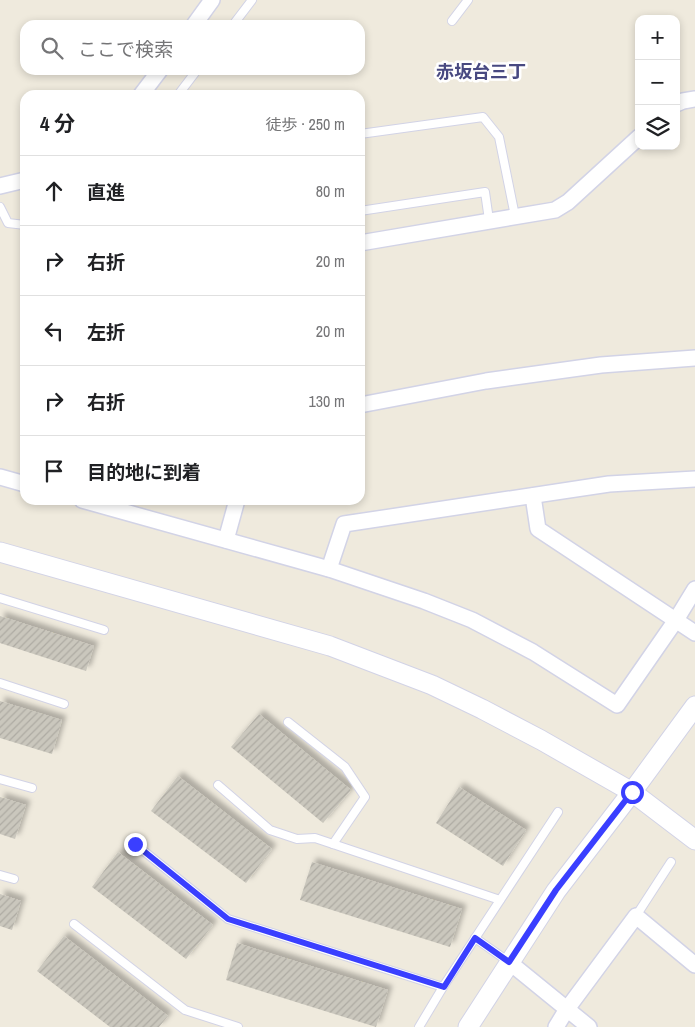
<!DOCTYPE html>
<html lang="ja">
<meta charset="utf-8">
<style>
body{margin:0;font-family:"Archivo Narrow","Noto Sans JP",sans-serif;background:#f2f2f2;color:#202124}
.controls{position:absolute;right:15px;top:15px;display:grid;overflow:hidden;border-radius:10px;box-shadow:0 2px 8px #0003}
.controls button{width:45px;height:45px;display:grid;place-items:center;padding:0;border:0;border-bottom:1px solid #e0e0e0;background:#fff;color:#202124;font:25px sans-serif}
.stop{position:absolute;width:15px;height:15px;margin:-11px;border:4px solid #3a3fff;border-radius:50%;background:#fff}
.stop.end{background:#3a3fff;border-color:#fff;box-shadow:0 1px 5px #0008}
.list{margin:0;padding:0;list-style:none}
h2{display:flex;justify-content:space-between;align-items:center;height:65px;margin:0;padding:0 20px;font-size:21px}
h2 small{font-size:16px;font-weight:400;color:#757577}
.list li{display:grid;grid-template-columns:32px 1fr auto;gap:15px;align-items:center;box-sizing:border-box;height:70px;padding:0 20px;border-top:1px solid #e0e0e0}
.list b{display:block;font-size:19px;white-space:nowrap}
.list em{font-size:16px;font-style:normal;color:#757577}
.icon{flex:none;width:28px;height:28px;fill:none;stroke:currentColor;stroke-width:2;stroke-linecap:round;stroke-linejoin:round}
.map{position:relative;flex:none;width:695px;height:1027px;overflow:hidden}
.search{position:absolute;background:#fff;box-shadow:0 2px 8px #0003;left:20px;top:20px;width:345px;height:55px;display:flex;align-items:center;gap:12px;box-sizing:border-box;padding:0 18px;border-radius:15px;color:#757577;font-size:19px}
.panel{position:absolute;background:#fff;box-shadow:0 2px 8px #0003;left:20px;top:90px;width:345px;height:415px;border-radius:15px}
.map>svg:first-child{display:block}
.building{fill:url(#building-hatch);filter:url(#shadow)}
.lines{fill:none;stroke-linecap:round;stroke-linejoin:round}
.service-casing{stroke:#d2d3e6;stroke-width:10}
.minor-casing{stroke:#d2d3e6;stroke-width:18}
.tertiary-casing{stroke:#d2d3e6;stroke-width:21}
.service{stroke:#fff;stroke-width:8}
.minor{stroke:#fff;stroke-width:15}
.tertiary{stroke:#fff;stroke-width:19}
.route{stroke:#3a3fff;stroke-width:6}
.labels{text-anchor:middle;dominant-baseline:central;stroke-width:5;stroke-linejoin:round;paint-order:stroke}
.neighbourhood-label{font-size:18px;font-weight:bold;fill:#484981;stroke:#fff}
</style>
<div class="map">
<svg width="695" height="1027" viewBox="0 0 695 1027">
<defs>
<pattern id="building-hatch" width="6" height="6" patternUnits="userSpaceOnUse" patternTransform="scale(1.25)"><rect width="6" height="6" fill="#cac7bd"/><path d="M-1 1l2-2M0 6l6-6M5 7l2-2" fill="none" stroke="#aeaba3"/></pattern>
<filter id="shadow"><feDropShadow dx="4.5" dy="-4.5" stdDeviation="2.5" flood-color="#0004"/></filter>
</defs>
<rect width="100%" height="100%" fill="#efeadd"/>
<g class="building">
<path d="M 0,616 L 94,646 L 86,671 L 0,643 Z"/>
<path d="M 0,701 L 62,720 L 52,754 L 0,738 Z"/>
<path d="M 259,714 L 351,790 L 323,823 L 231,747 Z"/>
<path d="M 178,776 L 272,849 L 246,883 L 151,811 Z"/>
<path d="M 459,787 L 526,830 L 503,866 L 436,823 Z"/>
<path d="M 0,797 L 26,805 L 15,839 L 0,834 Z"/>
<path d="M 118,852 L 213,925 L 186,959 L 92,887 Z"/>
<path d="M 312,862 L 462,909 L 450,947 L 300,900 Z"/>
<path d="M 0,894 L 21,901 L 12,930 L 0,926 Z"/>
<path d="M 64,936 L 168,1016 L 159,1027 L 110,1027 L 37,971 Z"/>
<path d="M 237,943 L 388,990 L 376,1027 L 226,980 Z"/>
</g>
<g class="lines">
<g class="service-casing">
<g id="service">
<path d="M 452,21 L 468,0"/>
<path d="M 233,25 L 252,0"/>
<path d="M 178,95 L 197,70"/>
<path d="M 360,134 L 483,117 L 499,137 L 515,216"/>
<path d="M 0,207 L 8,223 L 25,225"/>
<path d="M 360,211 L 485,192 L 489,220"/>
<path d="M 0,598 L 104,630"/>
<path d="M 0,683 L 64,704"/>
<path d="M 288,722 L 345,767 L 365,797 L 333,844"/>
<path d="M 0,779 L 32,788"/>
<path d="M 218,785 L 270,830 L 297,839 L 315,838 L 500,900"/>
<path d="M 135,844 L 228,919 L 443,987"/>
<path d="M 0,875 L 14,879"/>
<path d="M 636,916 L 671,862"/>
<path d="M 74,924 L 185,1010 L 238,1027"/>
<path d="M 475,938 L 509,962"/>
<path d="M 419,1027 L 443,987 L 558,812"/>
</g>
</g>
<g class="minor-casing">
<g id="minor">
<path d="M 194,25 L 212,0"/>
<path d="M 141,95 L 160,70"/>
<path d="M 676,104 L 683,101 L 695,99"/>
<path d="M 0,186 L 25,180"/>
<path d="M 360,243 L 555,210 L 568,202 L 639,137"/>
<path d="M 360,405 L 486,381 L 601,365 L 695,358"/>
<path d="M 0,477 L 25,484"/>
<path d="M 533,496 L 538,529 L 695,633"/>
<path d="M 82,500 L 329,569 L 424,601 L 472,620 L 533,652 L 617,705 L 676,620 L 695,589"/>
<path d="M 226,540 L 237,500"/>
<path d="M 329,569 L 344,524 L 609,484 L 695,479"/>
<path d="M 509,962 L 589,1027"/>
<path d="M 556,1027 L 567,1009 L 636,916 L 695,965"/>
</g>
</g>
<g class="tertiary-casing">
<g id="tertiary">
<path d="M 0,552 L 330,646 L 432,685 L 482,709 L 541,740 L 632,792 L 695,840"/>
<path d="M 468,1027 L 556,891 L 632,792 L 695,706"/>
</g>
</g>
<use href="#service" class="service"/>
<use href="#minor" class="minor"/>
<use href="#tertiary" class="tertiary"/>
</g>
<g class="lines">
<path class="route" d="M 135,844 L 228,919 L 444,987 L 475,938 L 509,962 L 556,890 L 632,792"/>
</g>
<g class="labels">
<g class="neighbourhood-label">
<text x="481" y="71">赤坂台三丁</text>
</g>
</g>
</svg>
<div class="controls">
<button>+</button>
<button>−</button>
<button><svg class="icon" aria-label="layers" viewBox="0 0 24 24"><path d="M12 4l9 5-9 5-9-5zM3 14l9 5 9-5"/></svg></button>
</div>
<div class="stop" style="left:632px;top:792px"></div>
<div class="stop end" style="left:135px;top:844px"></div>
<div class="search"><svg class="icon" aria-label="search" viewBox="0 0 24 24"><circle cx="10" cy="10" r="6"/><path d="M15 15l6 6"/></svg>ここで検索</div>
<section class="panel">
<h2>4 分<small>徒歩 · 250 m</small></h2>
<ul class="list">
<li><svg class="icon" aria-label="ahead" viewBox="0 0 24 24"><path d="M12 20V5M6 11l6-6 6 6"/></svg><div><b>直進</b></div><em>80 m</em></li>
<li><svg class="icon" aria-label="right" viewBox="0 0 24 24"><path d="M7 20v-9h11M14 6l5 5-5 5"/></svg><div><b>右折</b></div><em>20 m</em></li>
<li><svg class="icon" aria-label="left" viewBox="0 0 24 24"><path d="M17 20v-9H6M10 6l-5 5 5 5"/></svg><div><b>左折</b></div><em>20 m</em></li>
<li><svg class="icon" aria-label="right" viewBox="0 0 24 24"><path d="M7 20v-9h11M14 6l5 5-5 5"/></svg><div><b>右折</b></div><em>130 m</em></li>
<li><svg class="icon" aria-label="arrive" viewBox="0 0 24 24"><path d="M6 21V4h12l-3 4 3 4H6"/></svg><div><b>目的地に到着</b></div></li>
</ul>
</section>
</div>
